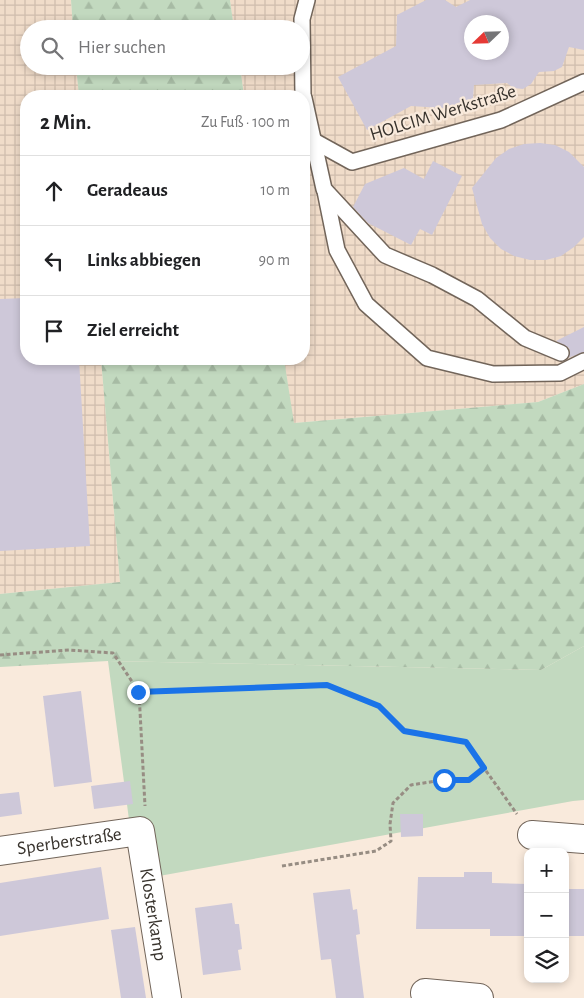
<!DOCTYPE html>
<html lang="de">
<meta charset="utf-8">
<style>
body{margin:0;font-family:"Alegreya Sans",sans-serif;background:#f6f6f6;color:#202124}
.controls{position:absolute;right:15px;bottom:15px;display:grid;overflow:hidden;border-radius:10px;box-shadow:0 2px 8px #0003}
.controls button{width:45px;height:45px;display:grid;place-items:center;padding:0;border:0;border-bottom:1px solid #e0e0e0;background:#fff;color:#202124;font:25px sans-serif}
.compass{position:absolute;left:464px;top:15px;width:45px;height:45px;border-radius:50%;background:#fff;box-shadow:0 2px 8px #0003;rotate:247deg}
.stop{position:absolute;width:15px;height:15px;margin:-11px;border:4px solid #1a73e8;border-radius:50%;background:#fff}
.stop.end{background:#1a73e8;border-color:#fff;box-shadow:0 1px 5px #0008}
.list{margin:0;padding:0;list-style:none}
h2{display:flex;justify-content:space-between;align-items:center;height:65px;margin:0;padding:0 20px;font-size:21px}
h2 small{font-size:16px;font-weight:400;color:#757577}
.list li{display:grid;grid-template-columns:32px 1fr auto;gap:15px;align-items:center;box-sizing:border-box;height:70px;padding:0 20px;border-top:1px solid #e0e0e0}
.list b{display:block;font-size:19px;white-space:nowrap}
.list em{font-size:16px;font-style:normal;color:#757577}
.icon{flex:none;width:28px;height:28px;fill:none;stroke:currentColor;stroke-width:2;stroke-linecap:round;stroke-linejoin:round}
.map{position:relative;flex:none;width:584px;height:998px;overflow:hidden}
.search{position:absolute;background:#fff;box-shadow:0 2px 8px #0003;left:20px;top:20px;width:290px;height:55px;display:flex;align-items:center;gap:12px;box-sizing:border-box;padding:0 18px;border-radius:28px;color:#757577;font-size:19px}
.panel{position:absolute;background:#fff;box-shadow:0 2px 8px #0003;left:20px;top:90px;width:290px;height:275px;border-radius:20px}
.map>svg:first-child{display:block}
.industrial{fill:url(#industrial-grid);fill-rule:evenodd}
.green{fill:#c2d9bf}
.forest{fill:url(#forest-firs)}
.building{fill:#cec8d9;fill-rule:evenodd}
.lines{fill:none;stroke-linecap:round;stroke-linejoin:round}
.lane-casing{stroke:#72655a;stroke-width:18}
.street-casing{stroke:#72655a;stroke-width:30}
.path{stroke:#978d83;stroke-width:3;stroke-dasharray:4 2.5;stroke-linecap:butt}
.lane{stroke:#fff;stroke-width:15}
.street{stroke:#fff;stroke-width:28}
.route{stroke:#1a73e8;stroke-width:6}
.labels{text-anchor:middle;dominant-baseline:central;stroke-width:4.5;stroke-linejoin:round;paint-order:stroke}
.street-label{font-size:19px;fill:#38332d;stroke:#f9eadc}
</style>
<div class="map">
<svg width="584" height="998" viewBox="0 0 584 998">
<defs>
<pattern id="industrial-grid" width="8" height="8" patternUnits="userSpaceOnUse" patternTransform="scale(1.25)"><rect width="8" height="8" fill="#f0dcc9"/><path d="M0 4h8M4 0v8" fill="none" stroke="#cfbdad"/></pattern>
<pattern id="forest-firs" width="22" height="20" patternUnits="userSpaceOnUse" patternTransform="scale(1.25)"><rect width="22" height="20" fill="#c2d9bf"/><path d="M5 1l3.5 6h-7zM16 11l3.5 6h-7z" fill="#a7bba4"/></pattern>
</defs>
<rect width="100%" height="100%" fill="#f9eadc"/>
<g class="industrial">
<path d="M 0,0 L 71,0 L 73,29 L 29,29 L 29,66 L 76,66 L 79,96 L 26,96 L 26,359 L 101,359 L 120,582 L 0,594 Z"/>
<path d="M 230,0 L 584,0 L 584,384 L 538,402 L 293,423 L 284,359 L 304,359 L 304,96 L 244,96 L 240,66 L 301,66 L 301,29 L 234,29 ZM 472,22 L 502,22 L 502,52 L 472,52 Z"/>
</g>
<path class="green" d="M 584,646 L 584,800 L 573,801 L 137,880 L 108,661 L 541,670 Z"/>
<g class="forest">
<path d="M 71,0 L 230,0 L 234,29 L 73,29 Z"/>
<path d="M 76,66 L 240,66 L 244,96 L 79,96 Z"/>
<path d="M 101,359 L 284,359 L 294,423 L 538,402 L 584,384 L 584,646 L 541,670 L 108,661 L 0,667 L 0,594 L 120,582 Z"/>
</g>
<g class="building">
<path d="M 426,0 L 445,0 L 456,7 L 470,0 L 584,0 L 584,50 L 569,47 L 562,67 L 554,71 L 539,72 L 531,84 L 523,89 L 513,88 L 507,83 L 474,85 L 472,110 L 411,106 L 367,130 L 338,77 L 396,46 L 397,15 ZM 472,22 L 502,22 L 502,52 L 472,52 Z"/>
<path d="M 540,143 L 555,145 L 569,152 L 584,167 L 584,237 L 574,247 L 561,256 L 546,260 L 530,260 L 514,256 L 501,249 L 490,238 L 482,224 L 472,188 L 496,158 L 509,149 L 524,144 Z"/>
<path d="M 433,161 L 462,176 L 432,235 L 420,229 L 411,245 L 368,223 L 353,207 L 365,184 L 404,168 L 424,179 Z"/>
<path d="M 26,298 L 26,359 L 79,359 L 90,546 L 0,551 L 0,299 Z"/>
<path d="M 584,327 L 584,352 L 568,358 L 570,352 L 569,348 L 556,341 Z"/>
<path d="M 81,691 L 92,782 L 54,787 L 43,696 Z"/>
<path d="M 130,781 L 133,804 L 94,809 L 91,786 Z"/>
<path d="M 19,792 L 22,814 L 0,817 L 0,794 Z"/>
<path d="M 400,814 L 423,814 L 423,836 L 401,837 Z"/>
<path d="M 101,867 L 109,919 L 0,936 L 0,883 Z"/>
<path d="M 464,872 L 492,872 L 492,883 L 528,884 L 528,936 L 490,936 L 490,929 L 416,929 L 418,877 L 464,877 Z"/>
<path d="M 565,883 L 566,889 L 584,889 L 584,936 L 565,936 Z"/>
<path d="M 350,889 L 353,910 L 357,909 L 360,934 L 356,935 L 364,998 L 336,998 L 331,959 L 321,960 L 313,893 Z"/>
<path d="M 232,903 L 235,924 L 239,924 L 242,949 L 238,950 L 241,970 L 203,975 L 195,908 Z"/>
<path d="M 135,927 L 146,998 L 121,998 L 111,930 Z"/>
</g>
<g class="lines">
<g class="lane-casing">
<g id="lane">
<path d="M 303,96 L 302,19 L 307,0"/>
<path d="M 304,98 L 324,189 L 385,255 L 432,275 L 477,299 L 525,338 L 561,353"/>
<path d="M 314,141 L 352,162 L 501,120 L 584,82"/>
<path d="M 325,191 L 337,250 L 366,304 L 427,358 L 493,374 L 560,373 L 584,361"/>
</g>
</g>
<g class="street-casing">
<g id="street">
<path d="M 532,835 L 584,839"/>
<path id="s1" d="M 0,851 L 140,831 L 167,998"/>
<path d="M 425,993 L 479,998"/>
</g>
</g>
<g class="path">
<path d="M 0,655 L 69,650 L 113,653 L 139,692 L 145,806"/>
<path d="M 139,692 L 327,685 L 379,706 L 404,731 L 466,743 L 517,814"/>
<path d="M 282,866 L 376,851 L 391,841 L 390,824 L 393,803 L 411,785 L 443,780 L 469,780 L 484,768"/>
</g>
<use href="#lane" class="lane"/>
<use href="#street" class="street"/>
</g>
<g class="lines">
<path class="route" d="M 138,692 L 327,685 L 379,706 L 404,731 L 466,742 L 484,768 L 469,780 L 444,780"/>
</g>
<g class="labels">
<g class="street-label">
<text transform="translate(443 113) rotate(-17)">HOLCIM Werkstraße</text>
<text stroke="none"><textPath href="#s1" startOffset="70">Sperberstraße</textPath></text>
<text stroke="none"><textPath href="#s1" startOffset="226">Klosterkamp</textPath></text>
</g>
</g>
</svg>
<div class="controls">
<button>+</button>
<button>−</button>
<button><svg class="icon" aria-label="layers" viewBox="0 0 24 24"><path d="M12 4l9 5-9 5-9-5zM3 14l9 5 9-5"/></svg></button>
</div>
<svg class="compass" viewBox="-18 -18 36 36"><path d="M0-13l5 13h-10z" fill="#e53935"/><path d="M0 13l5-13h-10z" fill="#757577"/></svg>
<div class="stop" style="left:444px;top:780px"></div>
<div class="stop end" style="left:138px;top:692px"></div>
<div class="search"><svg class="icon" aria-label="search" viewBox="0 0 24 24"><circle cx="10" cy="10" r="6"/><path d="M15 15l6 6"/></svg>Hier suchen</div>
<section class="panel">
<h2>2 Min.<small>Zu Fuß · 100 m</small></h2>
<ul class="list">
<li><svg class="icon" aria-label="ahead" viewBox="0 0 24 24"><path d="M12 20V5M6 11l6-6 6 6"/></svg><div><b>Geradeaus</b></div><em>10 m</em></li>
<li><svg class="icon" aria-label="left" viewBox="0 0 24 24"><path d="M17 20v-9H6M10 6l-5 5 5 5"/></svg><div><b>Links abbiegen</b></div><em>90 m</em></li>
<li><svg class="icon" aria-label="arrive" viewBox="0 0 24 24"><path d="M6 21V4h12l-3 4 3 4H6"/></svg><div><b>Ziel erreicht</b></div></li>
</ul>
</section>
</div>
